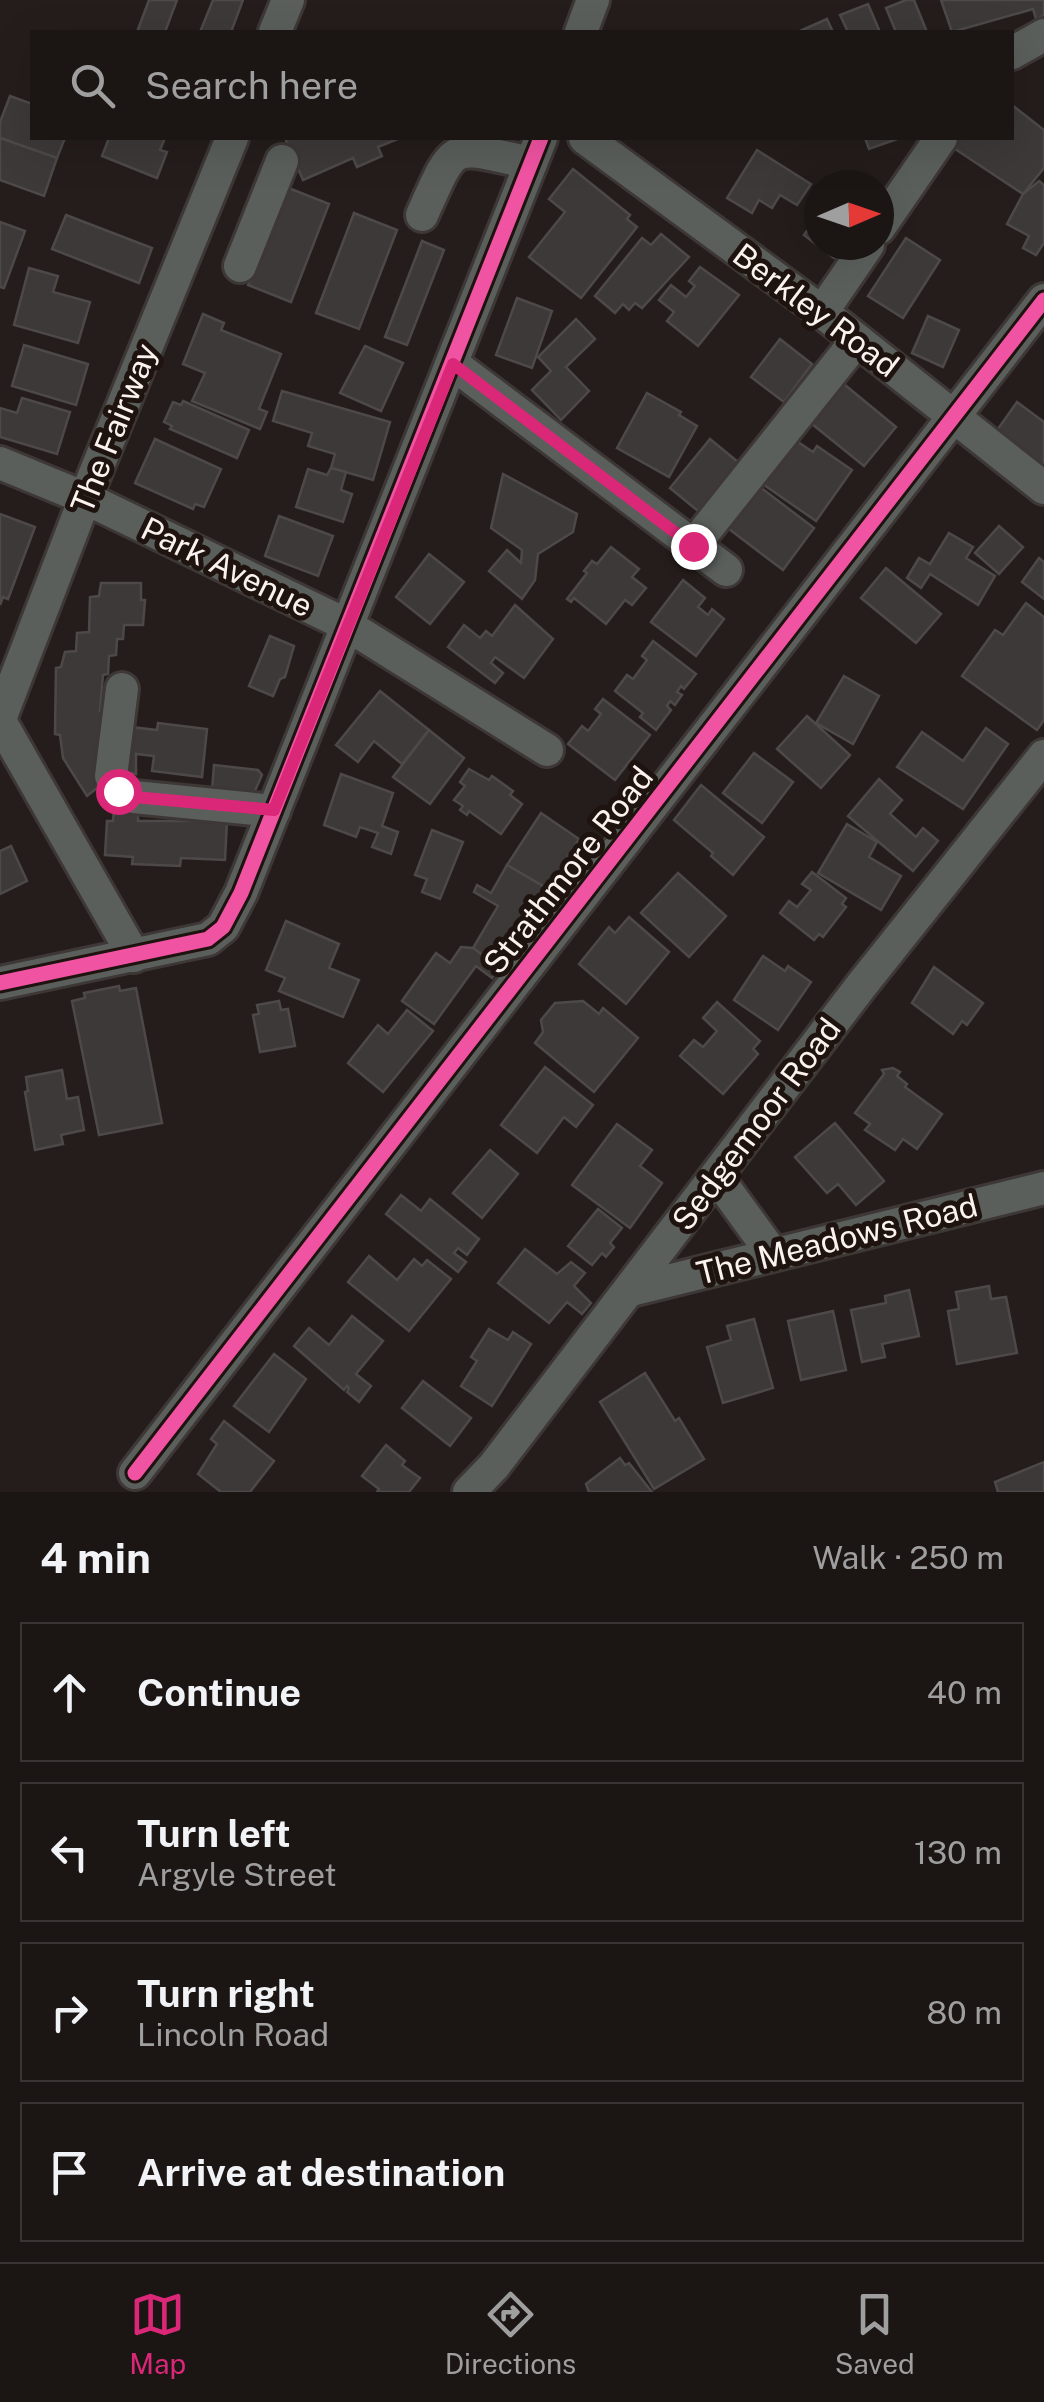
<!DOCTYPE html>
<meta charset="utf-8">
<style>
body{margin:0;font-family:"Public Sans",sans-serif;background:#241f1d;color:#f1f3f6}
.compass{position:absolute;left:804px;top:170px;width:90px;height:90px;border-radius:50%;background:#1b1614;box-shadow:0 10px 40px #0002;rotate:88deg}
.stop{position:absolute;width:30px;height:30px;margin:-22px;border:8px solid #db2777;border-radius:50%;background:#fff}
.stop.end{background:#db2777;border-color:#fff;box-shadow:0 2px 10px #0008}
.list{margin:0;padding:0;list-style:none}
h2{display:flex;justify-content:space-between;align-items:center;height:130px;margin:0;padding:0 40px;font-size:42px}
h2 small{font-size:32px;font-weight:400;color:#a09fa0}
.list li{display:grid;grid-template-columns:65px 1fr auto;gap:30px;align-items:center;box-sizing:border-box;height:140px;margin:0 20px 20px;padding:0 20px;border:2px solid #393534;border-radius:0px}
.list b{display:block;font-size:38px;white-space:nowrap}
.list p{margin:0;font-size:32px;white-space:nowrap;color:#a09fa0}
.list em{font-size:32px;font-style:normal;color:#a09fa0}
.icon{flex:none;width:55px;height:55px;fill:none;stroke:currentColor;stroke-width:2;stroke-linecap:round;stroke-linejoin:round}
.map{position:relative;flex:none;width:1044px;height:1492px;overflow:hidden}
.search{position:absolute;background:#1b1614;box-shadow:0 10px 40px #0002;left:30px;right:30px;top:30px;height:110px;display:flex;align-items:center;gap:25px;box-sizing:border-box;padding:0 35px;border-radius:0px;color:#a09fa0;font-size:38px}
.sheet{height:770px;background:#1b1614}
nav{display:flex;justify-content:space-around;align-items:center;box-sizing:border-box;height:140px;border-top:2px solid #393534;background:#1b1614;font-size:28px;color:#a09fa0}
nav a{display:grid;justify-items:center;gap:5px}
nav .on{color:#db2777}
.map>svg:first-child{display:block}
.building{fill:#3d3939;stroke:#4d4949;stroke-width:2.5}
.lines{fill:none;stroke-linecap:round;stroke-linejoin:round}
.minor-casing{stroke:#3d3735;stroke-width:38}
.minor{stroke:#5a5f5c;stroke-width:32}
.cycleway-casing{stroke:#1e130e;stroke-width:21}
.cycleway{stroke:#f153a3;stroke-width:15}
.route{stroke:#db2777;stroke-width:12}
.labels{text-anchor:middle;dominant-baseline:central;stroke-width:10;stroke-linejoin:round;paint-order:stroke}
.street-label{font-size:32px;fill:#faf2ef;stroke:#1e130e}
</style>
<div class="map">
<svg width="1044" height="1492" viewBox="0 0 1044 1492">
<rect width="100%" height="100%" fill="#241d1b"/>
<g class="building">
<path d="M 149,0 L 177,0 L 165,32 L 137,32 Z"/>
<path d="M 213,0 L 243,0 L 231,32 L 200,32 Z"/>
<path d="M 906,0 L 914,0 L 927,32 L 896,32 L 886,8 Z"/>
<path d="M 941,0 L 1044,0 L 1044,16 L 1036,19 L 1033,9 L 952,32 Z"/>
<path d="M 868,4 L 880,32 L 848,32 L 840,15 Z"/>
<path d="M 827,19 L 833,32 L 801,32 L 800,31 Z"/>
<path d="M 10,96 L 32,104 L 32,138 L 65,138 L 57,158 L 0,138 L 0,122 Z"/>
<path d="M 1012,105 L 1044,130 L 1044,168 L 1023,194 L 949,145 L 954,138 L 1012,138 Z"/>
<path d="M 0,138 L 57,158 L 44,196 L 0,180 Z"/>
<path d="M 109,138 L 165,138 L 160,150 L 167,152 L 157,178 L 102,156 Z"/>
<path d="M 285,138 L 400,138 L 378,147 L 382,156 L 357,167 L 353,158 L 303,180 Z"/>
<path d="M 865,138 L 900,138 L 869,149 Z"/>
<path d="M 757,150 L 811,184 L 797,205 L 780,195 L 772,208 L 759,200 L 752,213 L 727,198 Z"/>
<path d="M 573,169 L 630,215 L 627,219 L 637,227 L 581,298 L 529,257 L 565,212 L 549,199 Z"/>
<path d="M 1039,181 L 1044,185 L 1044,243 L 1036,255 L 1023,248 L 1029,236 L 1007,224 L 1023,194 Z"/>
<path d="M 286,187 L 329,204 L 291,302 L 248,285 Z"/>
<path d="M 354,213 L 397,230 L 359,329 L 316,313 Z"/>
<path d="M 819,214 L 819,245 L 844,245 L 834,258 L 804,235 Z"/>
<path d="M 66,215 L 152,248 L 139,283 L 52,249 Z"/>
<path d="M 0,222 L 25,231 L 4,288 L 0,287 Z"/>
<path d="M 661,234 L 689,257 L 642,308 L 635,303 L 629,310 L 623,304 L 615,313 L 595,296 L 642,238 L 651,245 Z"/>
<path d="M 906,238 L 940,260 L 903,318 L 868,296 Z"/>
<path d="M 422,241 L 444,250 L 407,345 L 385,337 Z"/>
<path d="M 700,267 L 739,295 L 698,346 L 667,321 L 674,312 L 659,300 L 671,285 L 686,297 L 695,286 L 689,281 Z"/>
<path d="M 29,268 L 58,276 L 53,292 L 90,302 L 78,343 L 14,325 Z"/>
<path d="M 517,298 L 552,311 L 532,368 L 496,355 Z"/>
<path d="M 203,314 L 224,323 L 221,330 L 281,354 L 259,409 L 267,412 L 260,429 L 192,401 L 205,373 L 183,364 Z"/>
<path d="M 928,316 L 959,330 L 943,367 L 912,353 Z"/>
<path d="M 576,319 L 595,339 L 566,367 L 589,391 L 561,420 L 532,390 L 551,371 L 538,357 Z"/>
<path d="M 780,339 L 812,364 L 784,402 L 751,377 Z"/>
<path d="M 24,345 L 88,364 L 76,405 L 12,386 Z"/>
<path d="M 365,346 L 403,363 L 381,411 L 340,393 Z"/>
<path d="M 839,380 L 896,427 L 864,466 L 807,420 Z"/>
<path d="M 282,391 L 390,422 L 373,480 L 331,468 L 335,454 L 308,446 L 312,433 L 273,421 Z"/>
<path d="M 647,393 L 681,412 L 679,415 L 697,426 L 669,477 L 617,448 Z"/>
<path d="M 22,398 L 70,412 L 57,454 L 0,437 L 0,408 L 17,413 Z"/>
<path d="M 183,401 L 249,430 L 237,458 L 170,429 L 172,426 L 164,422 L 173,402 L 181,405 Z"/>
<path d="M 1017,402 L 1044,422 L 1044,474 L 993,436 Z"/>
<path d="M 155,439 L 221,469 L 204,507 L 195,504 L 193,509 L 135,483 Z"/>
<path d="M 710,439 L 738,462 L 698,511 L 670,488 Z"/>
<path d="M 795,440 L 813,452 L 817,446 L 852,470 L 816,521 L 764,485 Z"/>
<path d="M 331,468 L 346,472 L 341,490 L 352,494 L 343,522 L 296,507 L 308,469 L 327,475 Z"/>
<path d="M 503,474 L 577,514 L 573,532 L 538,554 L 535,580 L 522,599 L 489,571 L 507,550 L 521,563 L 522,550 L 491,528 Z"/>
<path d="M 756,484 L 814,528 L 783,570 L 725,526 Z"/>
<path d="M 0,514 L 35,527 L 8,599 L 3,597 L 0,605 Z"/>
<path d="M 279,516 L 333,536 L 318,576 L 265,556 Z"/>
<path d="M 999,526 L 1023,547 L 999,574 L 975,553 Z"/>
<path d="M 949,533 L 973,547 L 966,558 L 995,576 L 978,605 L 930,574 L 921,588 L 907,578 L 919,558 L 930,564 Z"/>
<path d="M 611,547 L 639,569 L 632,577 L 646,588 L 632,605 L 625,600 L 606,624 L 574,598 L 571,602 L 567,599 L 587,573 L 584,571 L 592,561 L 597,564 Z"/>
<path d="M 429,554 L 464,582 L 430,624 L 396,597 Z"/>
<path d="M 1039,558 L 1044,562 L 1044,599 L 1022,582 Z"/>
<path d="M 886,568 L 941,614 L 916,643 L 861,598 Z"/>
<path d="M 683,580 L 705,598 L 698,607 L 708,615 L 712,609 L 724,619 L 696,656 L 651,622 Z"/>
<path d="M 101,583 L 141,583 L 141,600 L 145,600 L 143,625 L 124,625 L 123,639 L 117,639 L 116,655 L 109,656 L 108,674 L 103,675 L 100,711 L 111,711 L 107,780 L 87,796 L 63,758 L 60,735 L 55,734 L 56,668 L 61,667 L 65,652 L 76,651 L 77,633 L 89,632 L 90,597 L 99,596 Z"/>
<path d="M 1026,603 L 1044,617 L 1044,720 L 1037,730 L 962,676 L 995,630 L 1003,635 Z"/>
<path d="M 515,605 L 553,639 L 524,678 L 495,657 L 491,663 L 503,673 L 495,683 L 448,647 L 464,625 L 480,638 L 486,631 L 492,636 Z"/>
<path d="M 270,636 L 294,646 L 285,677 L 280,679 L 273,696 L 249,686 Z"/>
<path d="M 653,641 L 696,674 L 684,689 L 681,686 L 677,692 L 682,695 L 675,705 L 670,701 L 667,706 L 671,710 L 656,730 L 640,717 L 643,713 L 615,691 L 627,675 L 633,679 L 647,660 L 642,656 Z"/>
<path d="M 844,676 L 879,696 L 853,744 L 816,723 Z"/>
<path d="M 380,691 L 429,730 L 402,764 L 374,741 L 358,762 L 336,745 Z"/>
<path d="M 603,699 L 650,735 L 615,780 L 568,744 L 582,726 L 588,731 L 601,714 L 595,709 Z"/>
<path d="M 807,716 L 850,755 L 821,788 L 777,749 Z"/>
<path d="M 158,723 L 207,729 L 202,777 L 152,771 L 154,756 L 136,754 L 136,774 L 117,771 L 122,726 L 157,730 Z"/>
<path d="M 986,728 L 1008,744 L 963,809 L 897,767 L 922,732 L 963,761 Z"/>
<path d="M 429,730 L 464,758 L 430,804 L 393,777 Z"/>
<path d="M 754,753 L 793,782 L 762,823 L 723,793 Z"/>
<path d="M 214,765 L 258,770 L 262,775 L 254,793 L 212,790 Z"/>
<path d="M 469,769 L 489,780 L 492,776 L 513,791 L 510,795 L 522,804 L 501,834 L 469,811 L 467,815 L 460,810 L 463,806 L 454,800 L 465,786 L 460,782 Z"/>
<path d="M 341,774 L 393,793 L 382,826 L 398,832 L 391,854 L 372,847 L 378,833 L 360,827 L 356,837 L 324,825 Z"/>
<path d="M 879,779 L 902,800 L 890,814 L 916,837 L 923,828 L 938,841 L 913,871 L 848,816 Z"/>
<path d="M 701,785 L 764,837 L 733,875 L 711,856 L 713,853 L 674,820 Z"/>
<path d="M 114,810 L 138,811 L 138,821 L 227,821 L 225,860 L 181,858 L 180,866 L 132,864 L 133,857 L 105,855 L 107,821 L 113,821 Z"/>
<path d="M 541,813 L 579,839 L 548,889 L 507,865 Z"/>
<path d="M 847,824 L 877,842 L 869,857 L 901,876 L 881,910 L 818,873 Z"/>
<path d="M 432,830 L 463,842 L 440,899 L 422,892 L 427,879 L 415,875 Z"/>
<path d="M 11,846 L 27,881 L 0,894 L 0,851 Z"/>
<path d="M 507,865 L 548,889 L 499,967 L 473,948 L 498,906 L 474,892 L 477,885 L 491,893 Z"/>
<path d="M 812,872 L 846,898 L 842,904 L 846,907 L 823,937 L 819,934 L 814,940 L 780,913 L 789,901 L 797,907 L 811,890 L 802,884 Z"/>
<path d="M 678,873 L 726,916 L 689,957 L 641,913 Z"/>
<path d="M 629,917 L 669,952 L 626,1004 L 579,964 L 609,927 L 615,933 Z"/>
<path d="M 286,921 L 339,944 L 329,968 L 359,980 L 343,1017 L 279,991 L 285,978 L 266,970 Z"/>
<path d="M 461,947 L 473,948 L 499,967 L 492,978 L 476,966 L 434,1024 L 402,1001 L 436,953 L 450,963 Z"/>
<path d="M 763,956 L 785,971 L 788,966 L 811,982 L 778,1030 L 734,1000 Z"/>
<path d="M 934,967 L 983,1003 L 967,1025 L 962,1021 L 953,1034 L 912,1003 Z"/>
<path d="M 119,986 L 120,991 L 136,988 L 162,1123 L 99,1135 L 72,1001 L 85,998 L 84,993 Z"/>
<path d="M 279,1001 L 281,1010 L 288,1009 L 295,1046 L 260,1052 L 253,1015 L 259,1014 L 257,1005 Z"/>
<path d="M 583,1001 L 599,1014 L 603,1008 L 638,1038 L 594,1092 L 535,1043 L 543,1032 L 541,1020 L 555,1003 Z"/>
<path d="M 717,1002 L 760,1041 L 753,1049 L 758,1054 L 723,1094 L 680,1056 L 694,1040 L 703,1047 L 717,1031 L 703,1018 Z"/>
<path d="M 407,1010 L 433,1031 L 383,1092 L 348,1063 L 378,1025 L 388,1034 Z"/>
<path d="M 545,1067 L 593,1105 L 576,1127 L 564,1117 L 537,1153 L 501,1125 Z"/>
<path d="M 893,1068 L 900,1072 L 897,1076 L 907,1084 L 905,1087 L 942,1114 L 917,1149 L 903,1139 L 895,1150 L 865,1130 L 870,1124 L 855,1113 L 884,1074 L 882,1070 Z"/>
<path d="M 62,1070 L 67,1099 L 78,1097 L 84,1130 L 61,1135 L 63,1144 L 35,1150 L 25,1092 L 28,1091 L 26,1077 Z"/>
<path d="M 835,1123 L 884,1181 L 856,1205 L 838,1184 L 827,1193 L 795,1157 Z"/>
<path d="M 617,1124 L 652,1150 L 640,1166 L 662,1183 L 630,1228 L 572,1185 Z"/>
<path d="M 490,1150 L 518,1174 L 482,1218 L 453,1193 Z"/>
<path d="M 401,1195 L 421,1211 L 430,1199 L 479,1239 L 467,1255 L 458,1248 L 454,1253 L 466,1262 L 458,1272 L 386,1214 Z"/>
<path d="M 598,1209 L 622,1228 L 610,1243 L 614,1247 L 606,1257 L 602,1253 L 592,1265 L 568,1246 Z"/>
<path d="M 525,1249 L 557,1274 L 571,1262 L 585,1273 L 574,1286 L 591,1303 L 582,1314 L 567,1302 L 549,1323 L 498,1283 Z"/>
<path d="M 369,1256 L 397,1280 L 414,1259 L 422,1266 L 427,1260 L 451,1279 L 409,1331 L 348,1282 Z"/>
<path d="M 989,1286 L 991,1299 L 1006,1297 L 1017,1353 L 957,1364 L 948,1311 L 959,1309 L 956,1292 Z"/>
<path d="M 909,1290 L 919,1336 L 882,1344 L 885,1357 L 862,1362 L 851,1310 L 886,1303 L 885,1296 Z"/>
<path d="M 833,1311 L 846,1370 L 801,1380 L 788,1321 Z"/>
<path d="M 352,1316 L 383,1341 L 356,1374 L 371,1386 L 359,1402 L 347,1392 L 349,1388 L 347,1386 L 344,1390 L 294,1346 L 309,1328 L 329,1345 Z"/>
<path d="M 754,1319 L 773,1388 L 723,1403 L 707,1347 L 731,1340 L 727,1326 Z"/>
<path d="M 489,1329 L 508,1340 L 513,1332 L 531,1344 L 492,1406 L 461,1386 L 477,1361 L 471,1357 Z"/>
<path d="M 274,1354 L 306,1379 L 269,1432 L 234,1406 Z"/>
<path d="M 645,1373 L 675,1421 L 679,1418 L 704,1459 L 654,1489 L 600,1402 Z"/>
<path d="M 423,1381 L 471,1418 L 450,1446 L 402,1408 Z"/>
<path d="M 224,1421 L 274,1461 L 250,1492 L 221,1492 L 198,1474 L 217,1444 L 211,1439 Z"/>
<path d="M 386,1445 L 405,1461 L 402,1465 L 420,1478 L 409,1492 L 377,1492 L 379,1489 L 362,1476 Z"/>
<path d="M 620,1458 L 625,1465 L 629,1463 L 652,1492 L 589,1492 L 586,1484 Z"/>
<path d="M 1044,1462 L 1044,1492 L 998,1492 L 995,1482 Z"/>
</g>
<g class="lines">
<g class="minor-casing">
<g id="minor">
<path d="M 275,32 L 288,0"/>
<path d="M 581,32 L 593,0"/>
<path d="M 1012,53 L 1044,35"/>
<path d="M 585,138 L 822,312 L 1044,488"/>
<path d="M 422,215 C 457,137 449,146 531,163"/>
<path d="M 879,228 L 941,138"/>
<path d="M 240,266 L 282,161"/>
<path d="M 822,312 L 868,245"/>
<path d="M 453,364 L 726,570"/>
<path d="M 0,463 L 85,498 L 347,625 L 547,750"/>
<path d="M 693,546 L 857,340"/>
<path d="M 122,689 L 111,776 L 118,791 L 134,797 L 274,811"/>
<path d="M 0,719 L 85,498 L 232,138"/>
<path d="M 0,721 L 134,956"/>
<path d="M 0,983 L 208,939 L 223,927 L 241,893 L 541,138"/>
<path d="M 716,1176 L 772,1253"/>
<path d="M 631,1290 L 1044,1188"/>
<path d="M 135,1473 L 1044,300"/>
<path d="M 469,1492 L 494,1466 L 861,986 L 1044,756"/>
</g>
</g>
<use href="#minor" class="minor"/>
<g class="cycleway-casing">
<g id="cycleway">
<path d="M 0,983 L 208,939 L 223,927 L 241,893 L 541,138"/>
<path d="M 135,1473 L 1044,300"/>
</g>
</g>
<use href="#cycleway" class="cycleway"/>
</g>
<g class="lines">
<path class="route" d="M 118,791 L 134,797 L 274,810 L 453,364 L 693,546"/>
</g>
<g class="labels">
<g class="street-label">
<text transform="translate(816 310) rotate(37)">Berkley Road</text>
<text transform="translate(114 428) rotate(-68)">The Fairway</text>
<text transform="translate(227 567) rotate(26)">Park Avenue</text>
<text transform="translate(568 870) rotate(-52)">Strathmore Road</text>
<text transform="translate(756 1124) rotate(-53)">Sedgemoor Road</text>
<text transform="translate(837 1239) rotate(-14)">The Meadows Road</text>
</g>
</g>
</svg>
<svg class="compass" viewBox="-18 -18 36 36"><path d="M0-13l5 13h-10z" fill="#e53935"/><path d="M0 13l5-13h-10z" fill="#a09fa0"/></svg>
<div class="stop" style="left:118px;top:791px"></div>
<div class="stop end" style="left:693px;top:546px"></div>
<div class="search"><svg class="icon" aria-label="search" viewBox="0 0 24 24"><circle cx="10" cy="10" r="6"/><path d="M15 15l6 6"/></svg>Search here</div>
</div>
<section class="sheet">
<h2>4 min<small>Walk · 250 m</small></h2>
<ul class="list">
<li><svg class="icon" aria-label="ahead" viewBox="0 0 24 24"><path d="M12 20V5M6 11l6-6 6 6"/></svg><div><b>Continue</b></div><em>40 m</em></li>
<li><svg class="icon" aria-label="left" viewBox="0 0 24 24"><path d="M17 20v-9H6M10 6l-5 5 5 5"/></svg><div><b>Turn left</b><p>Argyle Street</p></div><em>130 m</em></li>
<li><svg class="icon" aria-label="right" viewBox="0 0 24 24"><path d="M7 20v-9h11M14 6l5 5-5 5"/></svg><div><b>Turn right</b><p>Lincoln Road</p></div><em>80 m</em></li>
<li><svg class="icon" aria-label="arrive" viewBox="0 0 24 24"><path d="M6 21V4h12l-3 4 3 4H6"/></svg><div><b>Arrive at destination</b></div></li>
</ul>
</section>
<nav>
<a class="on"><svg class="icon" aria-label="map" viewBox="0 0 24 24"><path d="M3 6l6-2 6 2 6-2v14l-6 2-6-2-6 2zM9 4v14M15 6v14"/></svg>Map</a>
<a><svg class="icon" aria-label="directions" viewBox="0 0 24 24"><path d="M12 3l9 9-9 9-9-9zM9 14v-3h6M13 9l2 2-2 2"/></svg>Directions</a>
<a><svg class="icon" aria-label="saved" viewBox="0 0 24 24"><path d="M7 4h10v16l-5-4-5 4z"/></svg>Saved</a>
</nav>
